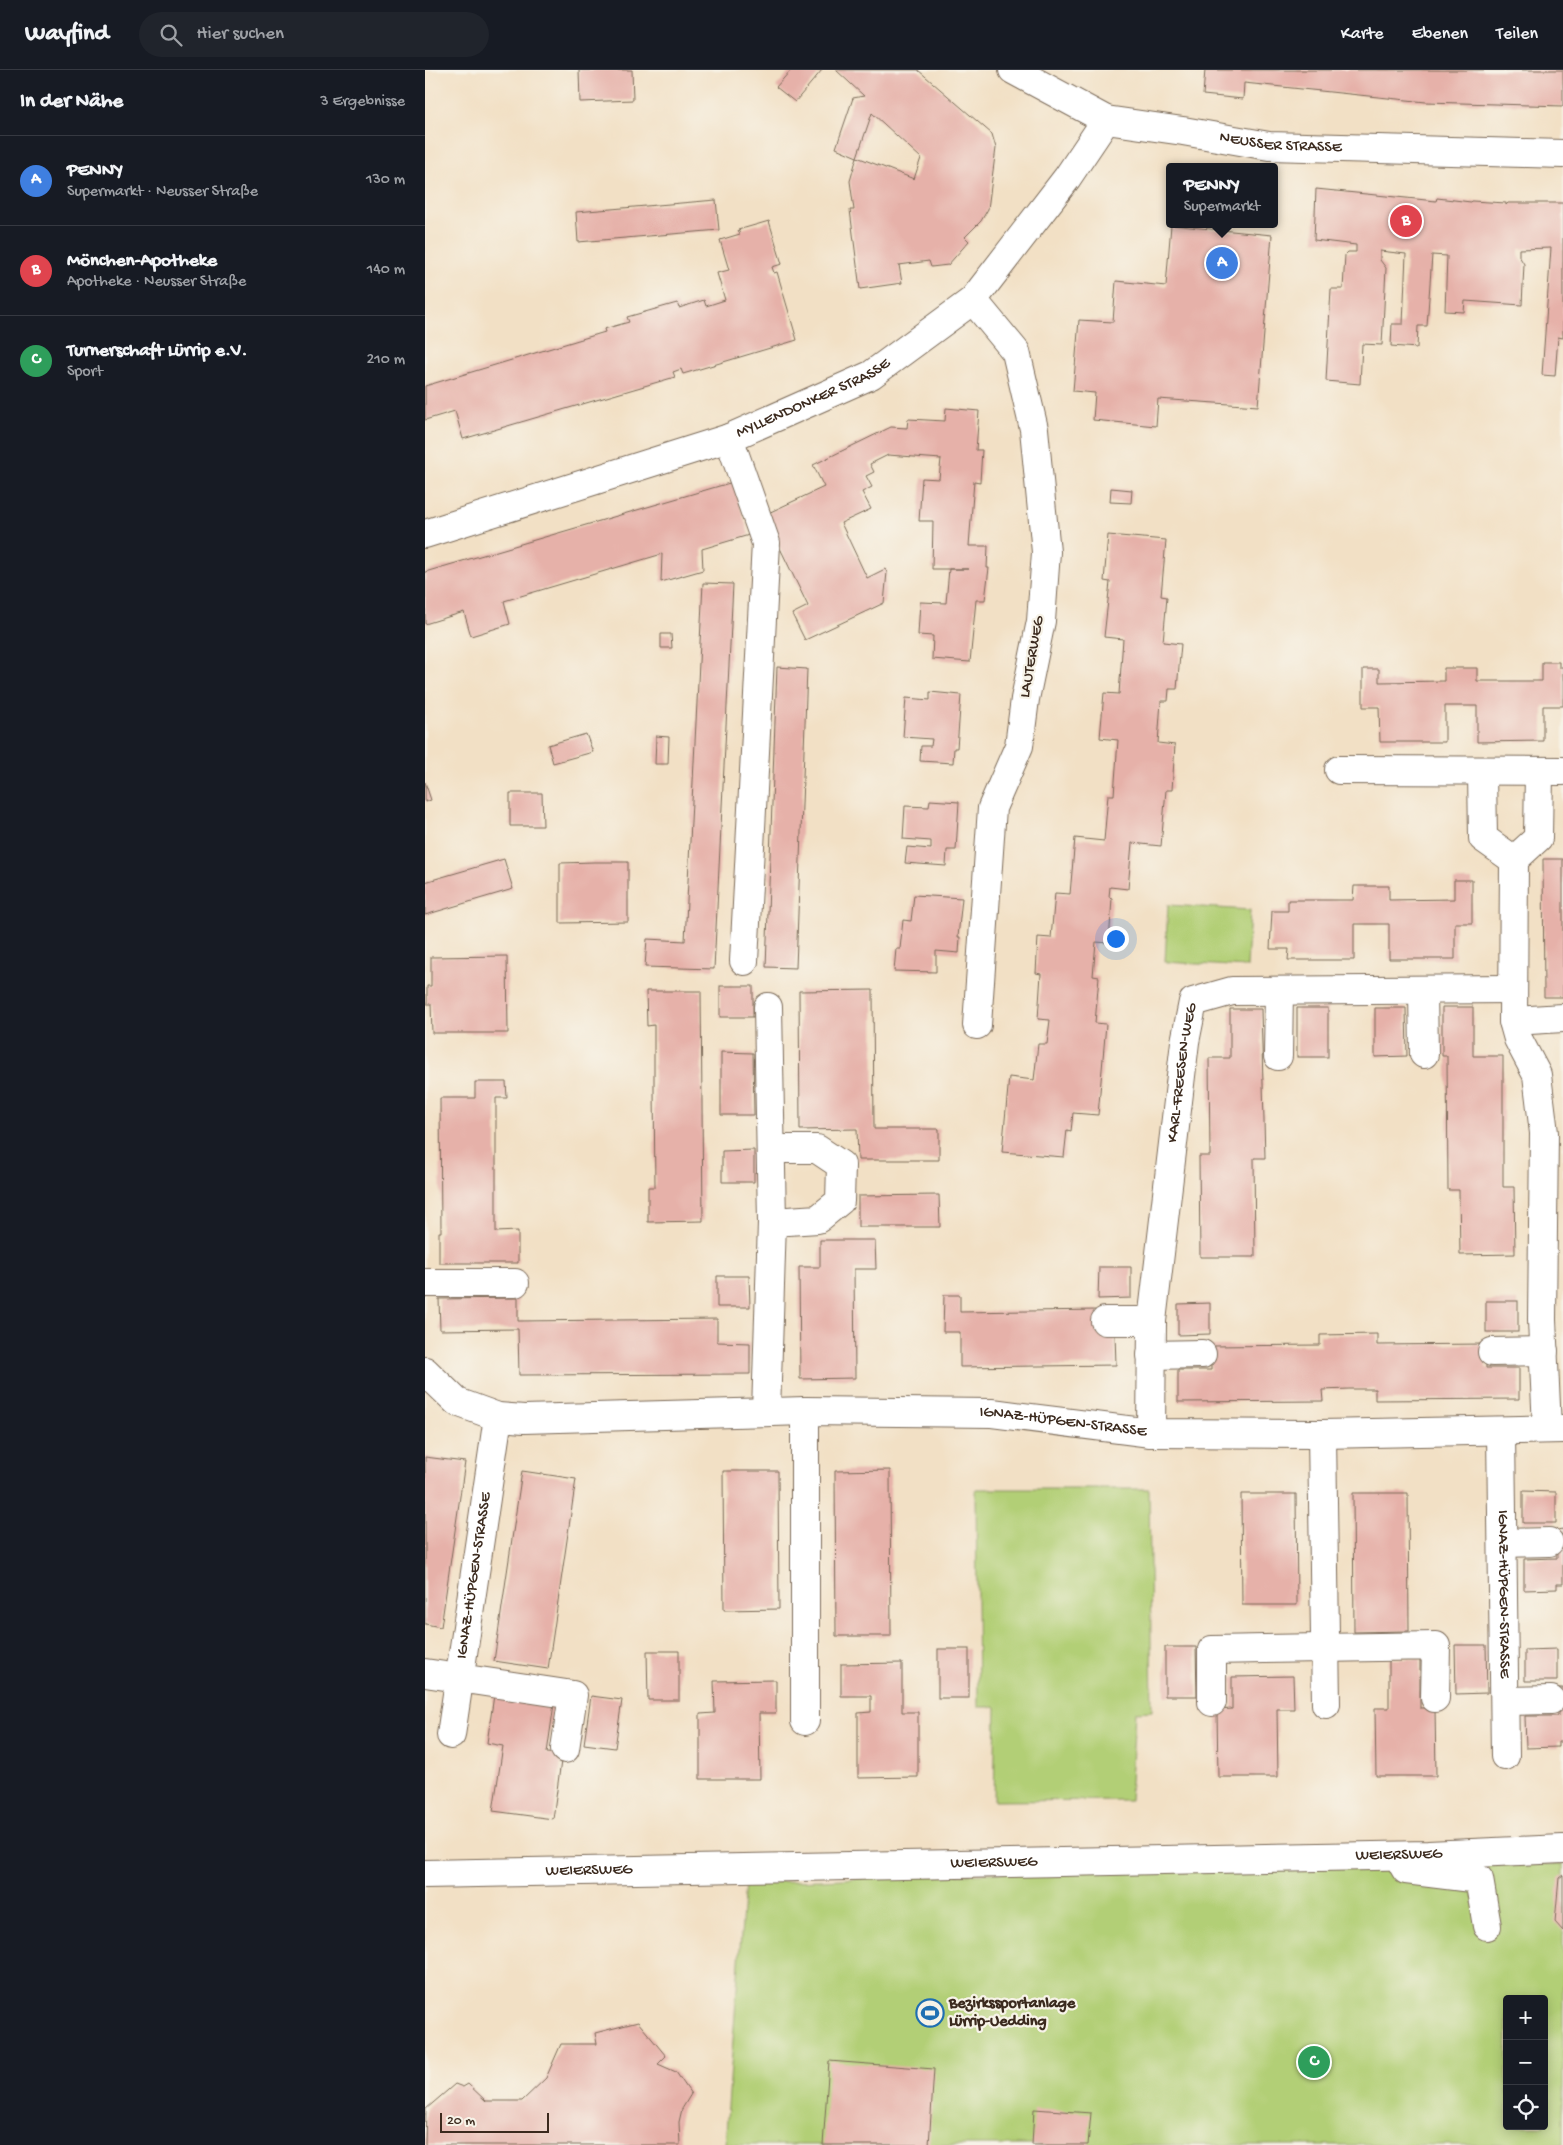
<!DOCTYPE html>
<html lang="de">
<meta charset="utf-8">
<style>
body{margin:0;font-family:"Gochi Hand",sans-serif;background:#20242c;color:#f1f3f6}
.controls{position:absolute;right:15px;bottom:15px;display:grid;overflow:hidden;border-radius:5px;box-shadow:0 2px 12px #0003}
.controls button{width:45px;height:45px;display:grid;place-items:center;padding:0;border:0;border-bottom:1px solid #363941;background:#171b24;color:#f1f3f6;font:25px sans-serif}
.scale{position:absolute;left:15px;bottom:12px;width:109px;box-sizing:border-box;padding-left:5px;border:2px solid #3b2a1e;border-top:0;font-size:14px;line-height:18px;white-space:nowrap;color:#3b2a1e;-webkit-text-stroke:4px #f7f3e8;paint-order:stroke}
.you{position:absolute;left:690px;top:868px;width:18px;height:18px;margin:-12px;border:4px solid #fff;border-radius:50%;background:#1a73e8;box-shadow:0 0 0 8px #1a73e833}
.badge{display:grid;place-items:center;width:32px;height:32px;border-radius:50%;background:#1a73e8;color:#fff;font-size:16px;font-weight:700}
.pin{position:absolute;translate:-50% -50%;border:2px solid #fff;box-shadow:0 1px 5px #0006}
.popup{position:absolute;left:741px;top:93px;width:112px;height:65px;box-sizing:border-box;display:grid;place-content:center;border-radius:5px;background:#171b24;filter:drop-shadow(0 1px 4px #0005);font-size:16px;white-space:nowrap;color:#9ea1a6}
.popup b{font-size:19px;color:#f1f3f6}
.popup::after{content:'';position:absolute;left:50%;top:100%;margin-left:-10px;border:10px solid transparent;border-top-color:#171b24}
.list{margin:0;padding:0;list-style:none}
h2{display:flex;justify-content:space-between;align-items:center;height:65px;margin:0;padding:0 20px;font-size:21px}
h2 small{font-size:16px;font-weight:400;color:#9ea1a6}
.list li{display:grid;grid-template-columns:32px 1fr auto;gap:15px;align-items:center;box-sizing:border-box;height:90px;padding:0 20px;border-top:1px solid #363941}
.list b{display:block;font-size:19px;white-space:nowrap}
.list p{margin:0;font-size:16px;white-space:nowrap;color:#9ea1a6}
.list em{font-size:16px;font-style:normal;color:#9ea1a6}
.icon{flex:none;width:28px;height:28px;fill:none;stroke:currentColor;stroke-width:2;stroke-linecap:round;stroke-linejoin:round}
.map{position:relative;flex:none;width:1138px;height:2075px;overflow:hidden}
header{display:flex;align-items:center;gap:30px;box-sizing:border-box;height:70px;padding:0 25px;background:#171b24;border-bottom:1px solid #363941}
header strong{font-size:24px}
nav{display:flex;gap:28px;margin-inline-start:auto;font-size:18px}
.search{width:350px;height:45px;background:#20242c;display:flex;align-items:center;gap:12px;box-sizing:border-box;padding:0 18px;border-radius:28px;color:#9ea1a6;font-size:19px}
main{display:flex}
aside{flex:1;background:#171b24}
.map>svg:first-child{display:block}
.green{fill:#b2cf76;stroke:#767c4a;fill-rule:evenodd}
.building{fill:#e6b1a9}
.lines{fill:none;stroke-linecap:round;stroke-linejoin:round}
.minor-casing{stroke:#7b6a58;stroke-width:30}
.minor{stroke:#fff;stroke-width:28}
.labels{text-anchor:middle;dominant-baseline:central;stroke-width:4.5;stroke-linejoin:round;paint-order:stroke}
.street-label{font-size:16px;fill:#3b2a1e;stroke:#f7f3e8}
.poi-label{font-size:16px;font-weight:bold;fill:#3b2a1e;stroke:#f7f3e8;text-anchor:start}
</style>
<header>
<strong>Wayfind</strong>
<div class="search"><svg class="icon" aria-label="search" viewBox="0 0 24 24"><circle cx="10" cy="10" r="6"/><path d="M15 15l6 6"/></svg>Hier suchen</div>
<nav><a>Karte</a><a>Ebenen</a><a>Teilen</a></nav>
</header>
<main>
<aside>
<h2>In der Nähe<small>3 Ergebnisse</small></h2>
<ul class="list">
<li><span class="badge" style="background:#3f7fe0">A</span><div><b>PENNY</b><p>Supermarkt · Neusser Straße</p></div><em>130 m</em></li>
<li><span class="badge" style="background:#e0444e">B</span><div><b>Mönchen-Apotheke</b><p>Apotheke · Neusser Straße</p></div><em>140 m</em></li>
<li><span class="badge" style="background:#2e9e5b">C</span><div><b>Turnerschaft Lürrip e.V.</b><p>Sport</p></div><em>210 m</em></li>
</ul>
</aside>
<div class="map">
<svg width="1138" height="2075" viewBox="0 0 1138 2075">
<rect width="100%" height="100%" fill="#f7f3e8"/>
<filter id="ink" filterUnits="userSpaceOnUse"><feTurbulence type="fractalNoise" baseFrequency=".02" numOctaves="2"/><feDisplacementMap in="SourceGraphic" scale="10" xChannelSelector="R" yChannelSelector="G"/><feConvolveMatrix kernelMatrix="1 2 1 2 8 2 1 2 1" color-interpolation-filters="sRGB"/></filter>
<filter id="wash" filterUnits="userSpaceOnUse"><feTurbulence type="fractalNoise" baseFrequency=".0096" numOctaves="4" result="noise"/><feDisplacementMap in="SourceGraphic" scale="20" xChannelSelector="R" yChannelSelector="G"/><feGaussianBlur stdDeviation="1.12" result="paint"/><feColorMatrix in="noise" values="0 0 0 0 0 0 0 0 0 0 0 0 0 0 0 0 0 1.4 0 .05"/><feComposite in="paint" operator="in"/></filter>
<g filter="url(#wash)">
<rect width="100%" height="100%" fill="#f2e0c5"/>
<g class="green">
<path d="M 743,835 L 825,840 L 822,897 L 740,892 Z"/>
<path d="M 551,1419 L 724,1419 L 727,1641 L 710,1642 L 705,1730 L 569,1731 L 571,1637 L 553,1637 Z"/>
<path d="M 1138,1794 L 1138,2075 L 300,2075 L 320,1813 L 715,1797 ZM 1082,1929 L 1119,1929 L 1119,2056 L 1082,2056 Z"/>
</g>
<g id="blocks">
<g class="building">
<path d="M 154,0 L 207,0 L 208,30 L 155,32 Z"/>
<path d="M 366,0 L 397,0 L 370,32 L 351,17 Z"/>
<path d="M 411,0 L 493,0 L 567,64 L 571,78 L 563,139 L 556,151 L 540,167 L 544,171 L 523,195 L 506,197 L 504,191 L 474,195 L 477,213 L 435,219 L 425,140 L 429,140 L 425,111 L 432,87 L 489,109 L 496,88 L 447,43 L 432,87 L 411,78 L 428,28 L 439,26 Z"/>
<path d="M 780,0 L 1138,0 L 1138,36 L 1001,32 L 819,13 L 818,29 L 778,25 Z"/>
<path d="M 891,119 L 1011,131 L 1012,128 L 1046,132 L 1047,131 L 1081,133 L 1081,135 L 1083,133 L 1138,133 L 1138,268 L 1133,267 L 1130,306 L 1117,305 L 1126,178 L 1094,179 L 1094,186 L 1099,194 L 1097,235 L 1040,231 L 1039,242 L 1020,241 L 1022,186 L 1007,185 L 1002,256 L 993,256 L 992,278 L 966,276 L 967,254 L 978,254 L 981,184 L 955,181 L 955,190 L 961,198 L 957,275 L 937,274 L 935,314 L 901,311 L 906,219 L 918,219 L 920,185 L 923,182 L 931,182 L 931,175 L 889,170 Z"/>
<path d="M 291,130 L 294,160 L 153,172 L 151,142 Z"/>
<path d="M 344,151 L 357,194 L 347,197 L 349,203 L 352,202 L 372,270 L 258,304 L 256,299 L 248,302 L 250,307 L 38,369 L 30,341 L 0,350 L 0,316 L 180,262 L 179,259 L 204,252 L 202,247 L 252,233 L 254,238 L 279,230 L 281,236 L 300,230 L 292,203 L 304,200 L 295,170 L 315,164 L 313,160 Z"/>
<path d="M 746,155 L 847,165 L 833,336 L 733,329 L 731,356 L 668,350 L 670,323 L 648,321 L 654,250 L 688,252 L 691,211 L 741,216 Z"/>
<path d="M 521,338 L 554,341 L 551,380 L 557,380 L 555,412 L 549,411 L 544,476 L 563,476 L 562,498 L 564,498 L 560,530 L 551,530 L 545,592 L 507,589 L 508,566 L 493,565 L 495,532 L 521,533 L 524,499 L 544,499 L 507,499 L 508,451 L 494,451 L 497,408 L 514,409 L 516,389 L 463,385 L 445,394 L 449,402 L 441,406 L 447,417 L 437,422 L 446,439 L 416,453 L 442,508 L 460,499 L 462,502 L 459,533 L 380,570 L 367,544 L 383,536 L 339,445 L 399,417 L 388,395 L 466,357 L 482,358 L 483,349 L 520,351 Z"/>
<path d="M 308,412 L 324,465 L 277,479 L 278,500 L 236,512 L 237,484 L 79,531 L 85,554 L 46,566 L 39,542 L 0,554 L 0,502 Z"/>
<path d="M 686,418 L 707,420 L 706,433 L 685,432 Z"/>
<path d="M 683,465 L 741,470 L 736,526 L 742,527 L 738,572 L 756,574 L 752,619 L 744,619 L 743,631 L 736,631 L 733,673 L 750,675 L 747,720 L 741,720 L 736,776 L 707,773 L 703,819 L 685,817 L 684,827 L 687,828 L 684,873 L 671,872 L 668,906 L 674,907 L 670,953 L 681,954 L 673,1045 L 648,1043 L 646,1061 L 642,1060 L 639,1087 L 577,1082 L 584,1007 L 609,1010 L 613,974 L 622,974 L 625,950 L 613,949 L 616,904 L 611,903 L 613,867 L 626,868 L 630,823 L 645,824 L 650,768 L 679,771 L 683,725 L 689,725 L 693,670 L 675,668 L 679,623 L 694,624 L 698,569 L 679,567 L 685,512 L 679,511 Z"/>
<path d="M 278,513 L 308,514 L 289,899 L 220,897 L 222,869 L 260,871 Z"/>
<path d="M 236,564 L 246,564 L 247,578 L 236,578 Z"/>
<path d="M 1117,592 L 1134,592 L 1134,597 L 1138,597 L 1138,636 L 1118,636 L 1118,671 L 1052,672 L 1052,636 L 1020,636 L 1020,672 L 955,672 L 954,637 L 938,637 L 938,599 L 954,599 L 954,612 L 1019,611 L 1019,598 L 1052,598 L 1052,611 L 1117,611 Z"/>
<path d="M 352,597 L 382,599 L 371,898 L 341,897 Z"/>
<path d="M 505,622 L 536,625 L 532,678 L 529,678 L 528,693 L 495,691 L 496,676 L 506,676 L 507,669 L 478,667 L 481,628 L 505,630 Z"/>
<path d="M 161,664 L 168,682 L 128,693 L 123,675 Z"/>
<path d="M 231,666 L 244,667 L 243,694 L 230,694 Z"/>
<path d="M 0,712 L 6,730 L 0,732 Z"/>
<path d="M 85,723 L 117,723 L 118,756 L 85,756 Z"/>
<path d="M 505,730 L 534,732 L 531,780 L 522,780 L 521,796 L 480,793 L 482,777 L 506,779 L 506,771 L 478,769 L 480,736 L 504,737 Z"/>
<path d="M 79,789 L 88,819 L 0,845 L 0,812 Z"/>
<path d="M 1118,789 L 1138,789 L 1138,927 L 1119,927 Z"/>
<path d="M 169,792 L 203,792 L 203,852 L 135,853 L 135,793 Z"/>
<path d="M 1029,810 L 1047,810 L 1047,853 L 1030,853 L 1030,889 L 964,889 L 964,854 L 929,854 L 929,890 L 863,890 L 864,879 L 845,879 L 847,841 L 863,841 L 863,830 L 928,830 L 929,816 L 964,816 L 964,830 L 1029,829 Z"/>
<path d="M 489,825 L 537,828 L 533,867 L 535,867 L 534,883 L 511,881 L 511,902 L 469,901 L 471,879 L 475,879 L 478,850 L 486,851 Z"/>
<path d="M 82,886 L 83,963 L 7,963 L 6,934 L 2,934 L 2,916 L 6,916 L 6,887 Z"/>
<rect x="295" y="916" width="33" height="31"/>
<path d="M 448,920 L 449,1059 L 514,1059 L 514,1090 L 433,1090 L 432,1059 L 375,1060 L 374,921 Z"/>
<path d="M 221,921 L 276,921 L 278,1151 L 223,1152 L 223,1117 L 230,1117 L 229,1020 L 229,955 L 222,956 Z"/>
<path d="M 1017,937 L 1048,937 L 1048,986 L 1078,986 L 1078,1117 L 1089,1117 L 1090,1184 L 1035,1185 L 1034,1120 L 1023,1120 L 1022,986 L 1017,986 Z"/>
<rect x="872" y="938" width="31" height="49"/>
<path d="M 950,938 L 981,938 L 982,986 L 950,987 Z"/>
<path d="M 805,939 L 836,939 L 840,1088 L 829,1088 L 830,1187 L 775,1187 L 774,1086 L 785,1086 L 784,988 L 805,988 Z"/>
<path d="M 296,982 L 328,983 L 329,1045 L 296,1045 Z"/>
<path d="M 50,1012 L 81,1012 L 82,1028 L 71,1028 L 71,1162 L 93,1161 L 93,1193 L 14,1193 L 14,1162 L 16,1162 L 15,1028 L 50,1028 Z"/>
<path d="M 329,1080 L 329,1112 L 297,1112 L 297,1081 Z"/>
<path d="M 514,1125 L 515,1157 L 433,1157 L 433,1126 Z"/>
<path d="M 395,1170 L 450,1170 L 451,1199 L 429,1199 L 430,1308 L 375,1309 L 374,1197 L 395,1197 Z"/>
<path d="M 674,1197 L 706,1197 L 706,1228 L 673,1229 Z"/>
<path d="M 292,1206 L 324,1206 L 325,1237 L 292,1237 Z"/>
<path d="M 519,1225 L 535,1225 L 535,1242 L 673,1240 L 674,1264 L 690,1264 L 691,1295 L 535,1297 L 535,1262 L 518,1262 Z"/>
<path d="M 93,1228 L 93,1251 L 292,1249 L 292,1272 L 325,1273 L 325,1304 L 94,1305 L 93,1259 L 15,1260 L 14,1229 Z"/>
<rect x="1061" y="1231" width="32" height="31"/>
<path d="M 785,1233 L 785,1264 L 753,1265 L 753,1234 Z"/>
<path d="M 952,1264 L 952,1275 L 1061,1274 L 1061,1298 L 1094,1298 L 1094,1329 L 950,1330 L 950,1319 L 924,1319 L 897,1320 L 898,1331 L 753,1332 L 753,1300 L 786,1300 L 786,1276 L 895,1275 L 895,1265 Z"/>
<path d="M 0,1387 L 40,1392 L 16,1557 L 0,1554 Z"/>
<path d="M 465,1400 L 466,1566 L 411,1566 L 410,1401 Z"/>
<path d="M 97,1401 L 151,1409 L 123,1599 L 69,1591 Z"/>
<path d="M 298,1401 L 353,1401 L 354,1539 L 299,1540 Z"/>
<path d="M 1098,1421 L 1131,1422 L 1131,1453 L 1098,1453 Z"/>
<path d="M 928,1423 L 983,1423 L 984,1561 L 929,1562 Z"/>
<path d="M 816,1424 L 871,1424 L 872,1535 L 817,1535 Z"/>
<path d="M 1138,1459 L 1138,1514 L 1132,1514 L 1132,1519 L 1099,1520 L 1099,1489 L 1132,1488 L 1131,1460 Z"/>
<path d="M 1030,1575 L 1061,1575 L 1062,1623 L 1031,1624 Z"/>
<path d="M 740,1577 L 771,1577 L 772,1626 L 740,1626 Z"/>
<rect x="513" y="1579" width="31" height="49"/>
<path d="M 1132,1579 L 1132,1611 L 1100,1611 L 1100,1580 Z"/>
<path d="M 222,1581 L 254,1581 L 254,1630 L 223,1630 Z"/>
<path d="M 964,1589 L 995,1589 L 995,1638 L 1010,1638 L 1011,1706 L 951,1706 L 950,1638 L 964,1638 Z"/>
<path d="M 477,1593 L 477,1642 L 493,1642 L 493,1707 L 433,1708 L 433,1643 L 446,1642 L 446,1626 L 416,1626 L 416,1594 Z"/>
<path d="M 868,1606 L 869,1639 L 852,1639 L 853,1707 L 793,1707 L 792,1640 L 807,1639 L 807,1607 Z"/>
<path d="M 351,1610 L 351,1643 L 334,1643 L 335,1709 L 275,1709 L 275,1644 L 290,1643 L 289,1611 Z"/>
<path d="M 1132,1618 L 1138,1618 L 1138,1672 L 1133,1672 L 1133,1677 L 1101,1678 L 1100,1646 L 1133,1646 Z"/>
<path d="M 69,1625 L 129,1634 L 122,1683 L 137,1684 L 128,1749 L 68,1741 L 78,1676 L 62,1673 Z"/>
<path d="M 166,1626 L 197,1630 L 190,1678 L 159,1674 Z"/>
<path d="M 1138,1805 L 1138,1861 L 1130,1852 L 1134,1808 Z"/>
<path d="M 213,1952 L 241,1986 L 233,1994 L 251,2002 L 266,2024 L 257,2039 L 254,2052 L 255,2075 L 0,2075 L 1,2039 L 30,2014 L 38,2017 L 43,2014 L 61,2031 L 97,2031 L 121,2008 L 136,1974 L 172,1974 L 170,1963 Z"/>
<path d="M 404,1991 L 509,1999 L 504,2075 L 398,2075 Z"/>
<path d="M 609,2039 L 666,2043 L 663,2075 L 607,2075 Z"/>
</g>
</g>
</g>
<g filter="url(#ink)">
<use href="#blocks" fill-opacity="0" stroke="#7b6a58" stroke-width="1"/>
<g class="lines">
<g class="minor-casing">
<g id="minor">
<path id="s1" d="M 588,0 L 681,50 L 758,61 L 844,76 L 1138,84"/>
<path d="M 548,230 L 591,282 L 609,359 L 621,482 L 616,551 L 600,629 L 594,676 L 567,738 L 552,955"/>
<path d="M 304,368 L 341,473 L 319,891"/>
<path id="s2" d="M 0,464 L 304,368 L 446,305 L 548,230 L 642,108 L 681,50"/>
<path d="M 914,700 L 1138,701"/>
<path d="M 1114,701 L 1113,768 L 1089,790 L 1088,951 L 1093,969 L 1112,1005 L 1119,1063 L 1117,1250 L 1122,1358"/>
<path d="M 1057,702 L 1058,768 L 1089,790"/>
<path d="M 998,920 L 999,984"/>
<path d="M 1088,951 L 1138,948"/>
<path d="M 853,986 L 854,921"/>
<path d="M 346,1079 L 392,1079 L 416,1095 L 415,1131 L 393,1149 L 347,1152"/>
<path d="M 0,1213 L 90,1213"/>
<path d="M 680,1251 L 727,1251"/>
<path d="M 1067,1282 L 1119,1281"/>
<path d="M 726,1285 L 777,1284"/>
<path id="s3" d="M 0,1301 L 32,1332 L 73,1347 L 99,1349 L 380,1341 L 567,1343 L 726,1363 L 897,1364 L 1138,1359"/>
<path d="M 380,1341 L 380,1651"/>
<path d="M 341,1342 L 347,1152 L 343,937"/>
<path id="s4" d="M 1076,1362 L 1080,1686"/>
<path id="s5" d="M 726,1363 L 727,1251 L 760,972 L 768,932 L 807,921 L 1088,919"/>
<path d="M 897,1364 L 901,1634"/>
<path d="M 1078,1473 L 1124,1472"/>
<path d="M 0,1603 L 148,1625 L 140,1679"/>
<path d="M 1080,1631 L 1126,1630"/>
<path d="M 787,1632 L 787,1580 L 1011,1576 L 1010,1628"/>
<path id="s6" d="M 26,1665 L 73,1347"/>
<path d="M 978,1795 L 981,1800 L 1054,1809 L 1062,1856"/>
<path id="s7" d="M 0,1804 L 1003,1785 L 1138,1779"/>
</g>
</g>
<use href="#minor" class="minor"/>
</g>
</g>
<defs>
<g id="stadium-ring" transform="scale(1.4375)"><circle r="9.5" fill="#f7f3e8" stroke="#1f6fb2" stroke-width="1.5"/><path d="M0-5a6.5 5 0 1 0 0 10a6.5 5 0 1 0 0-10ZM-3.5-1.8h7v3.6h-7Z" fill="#1f6fb2"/></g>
</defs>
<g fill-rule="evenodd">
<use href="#stadium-ring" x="505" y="1943"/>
</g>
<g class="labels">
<g class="street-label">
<text stroke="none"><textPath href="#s1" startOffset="282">NEUSSER STRASSE</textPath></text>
<text stroke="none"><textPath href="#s2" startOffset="412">MYLLENDONKER STRASSE</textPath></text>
<text transform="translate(608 587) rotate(-80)">LAUTERWEG</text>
<text stroke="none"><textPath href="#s5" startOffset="362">KARL-FREESEN-WEG</textPath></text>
<text stroke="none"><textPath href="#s3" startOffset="654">IGNAZ-HÜPGEN-STRASSE</textPath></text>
<text stroke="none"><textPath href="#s6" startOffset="161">IGNAZ-HÜPGEN-STRASSE</textPath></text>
<text stroke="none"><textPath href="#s4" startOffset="162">IGNAZ-HÜPGEN-STRASSE</textPath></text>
<text stroke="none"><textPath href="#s7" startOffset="974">WEIERSWEG</textPath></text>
<text stroke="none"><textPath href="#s7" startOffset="569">WEIERSWEG</textPath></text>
<text stroke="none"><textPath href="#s7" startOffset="164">WEIERSWEG</textPath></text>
</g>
<g class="poi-label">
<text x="524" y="1934">Bezirkssportanlage<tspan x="524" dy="18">Lürrip-Uedding</tspan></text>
</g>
</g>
</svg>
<div class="controls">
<button>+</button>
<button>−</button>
<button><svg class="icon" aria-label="locate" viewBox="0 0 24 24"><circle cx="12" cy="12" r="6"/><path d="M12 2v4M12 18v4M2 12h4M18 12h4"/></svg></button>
</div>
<div class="scale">20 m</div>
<div class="you"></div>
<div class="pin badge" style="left:797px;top:193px;background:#3f7fe0">A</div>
<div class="popup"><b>PENNY</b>Supermarkt</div>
<div class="pin badge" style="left:981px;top:151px;background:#e0444e">B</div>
<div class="pin badge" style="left:889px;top:1992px;background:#2e9e5b">C</div>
</div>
</main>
